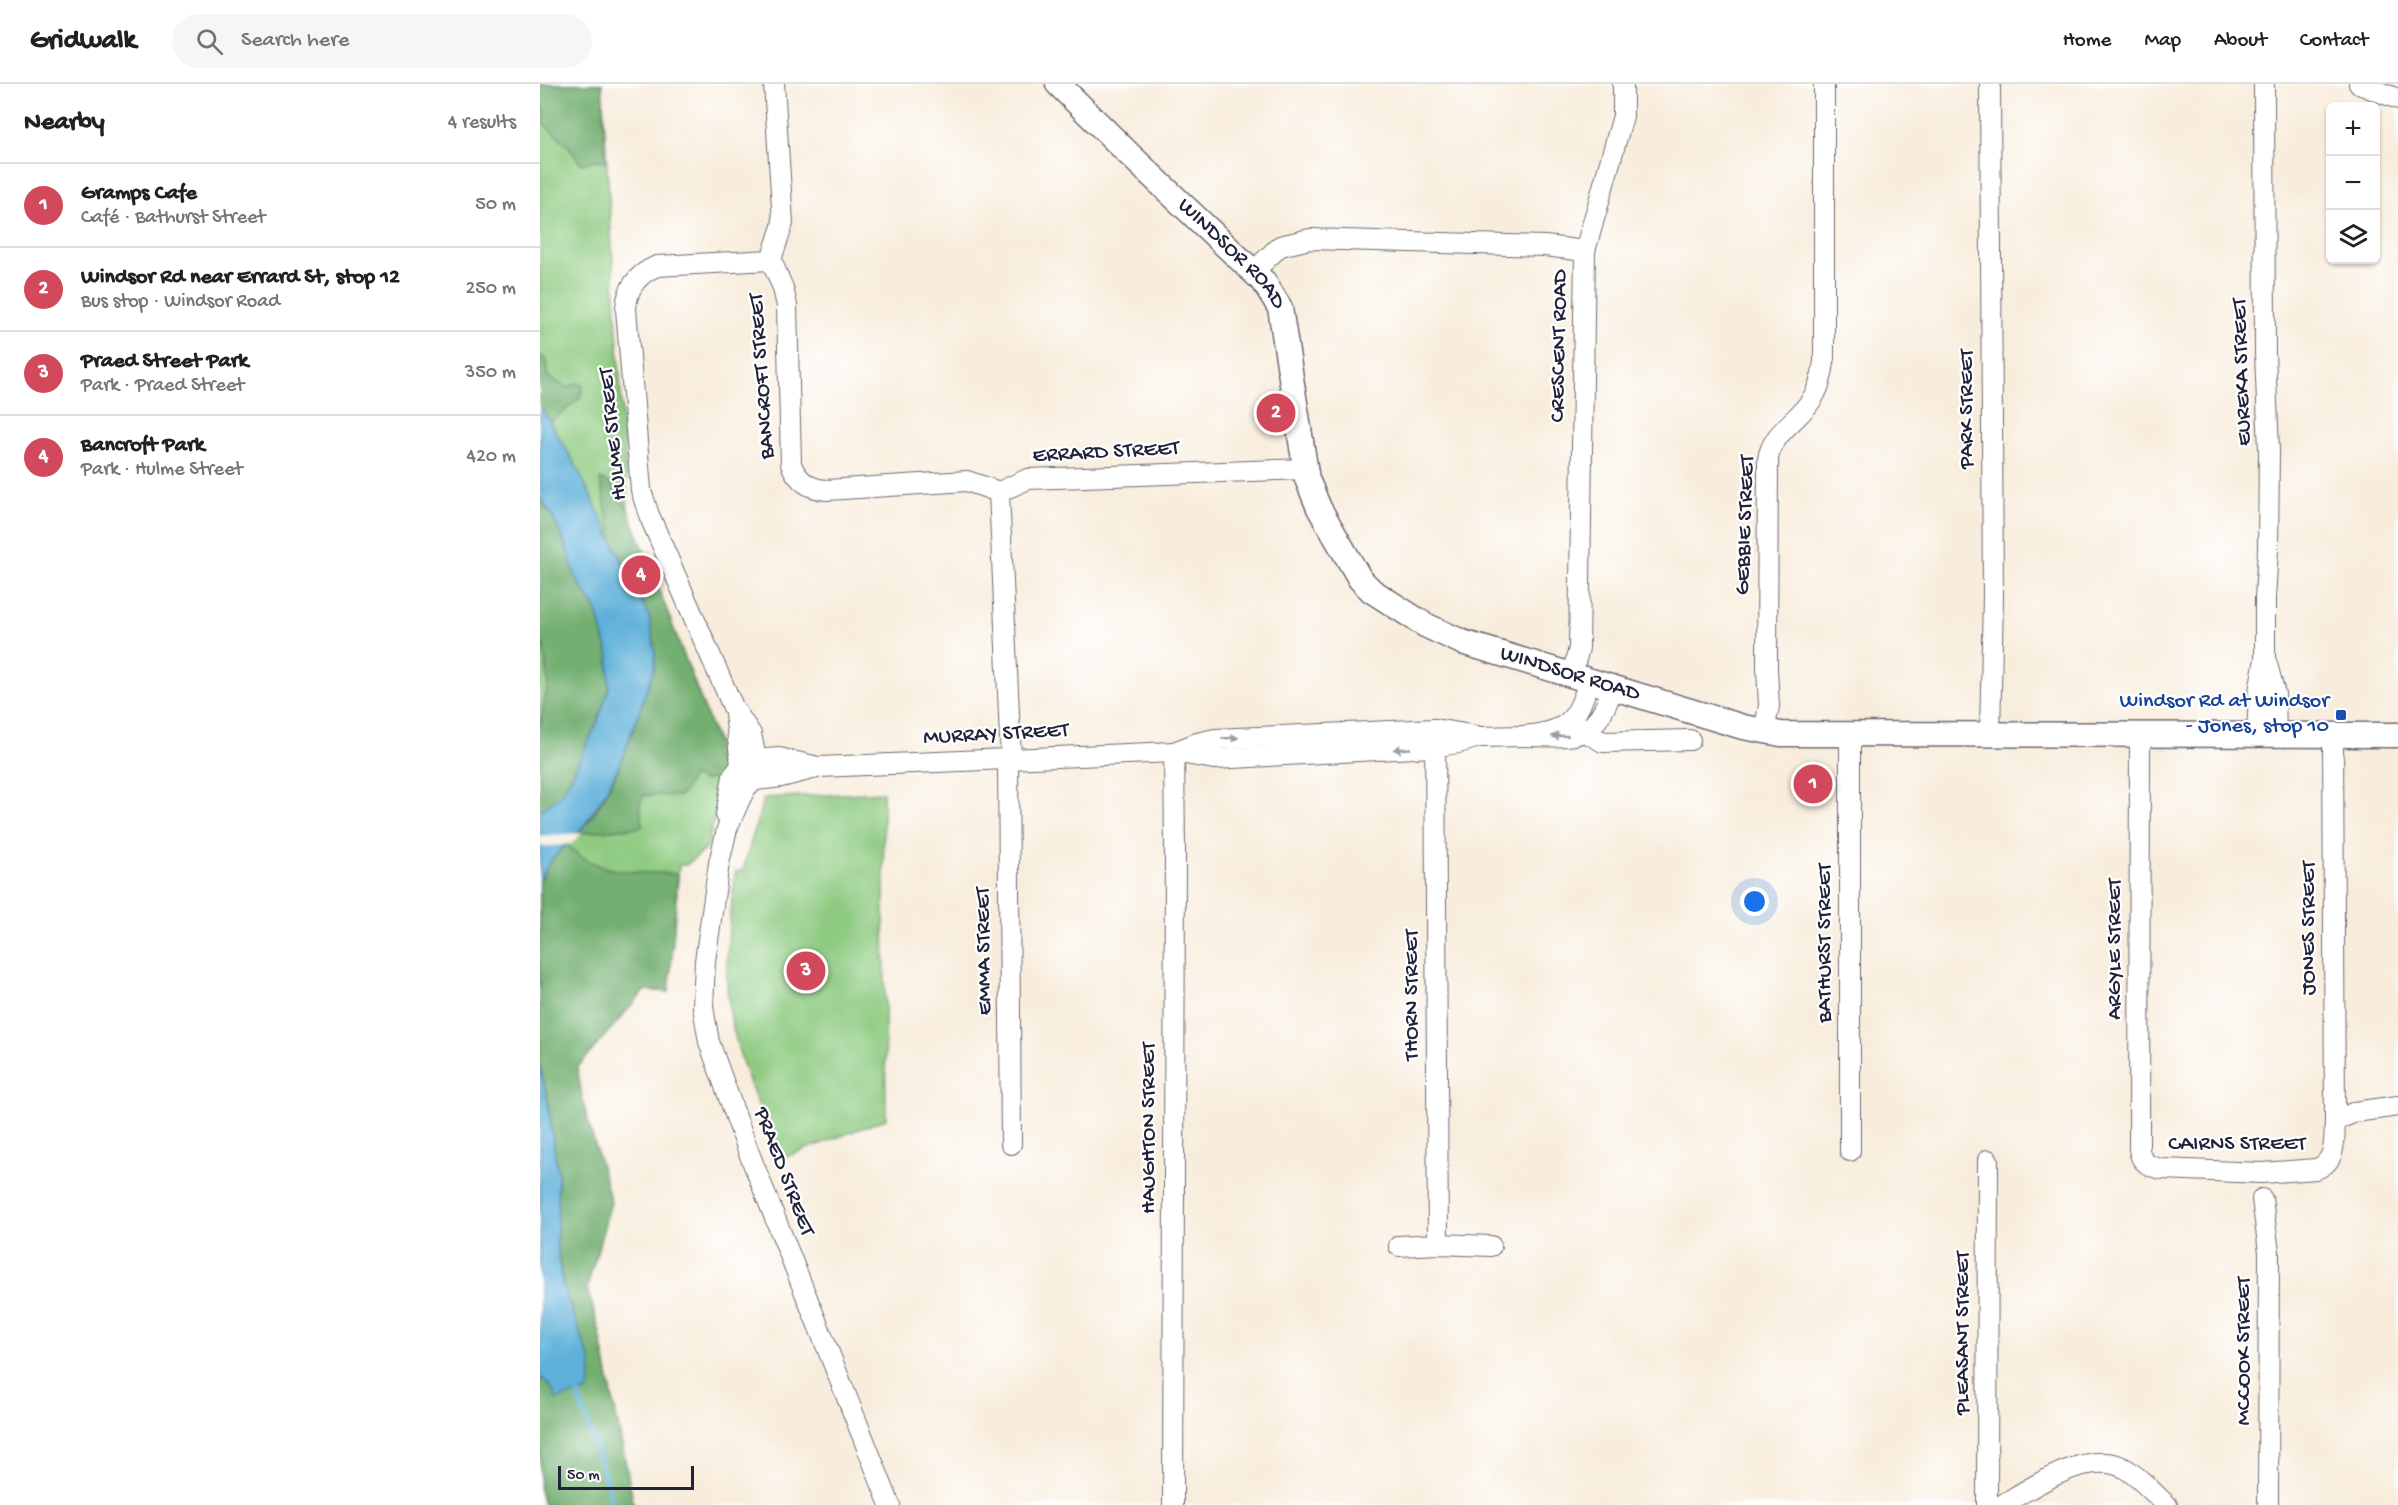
<!DOCTYPE html>
<meta charset="utf-8">
<style>
body{margin:0;font-family:"Gochi Hand",sans-serif;background:#f6f6f6;color:#202124}
.controls{position:absolute;right:18px;top:18px;display:grid;overflow:hidden;border-radius:9px;box-shadow:0 2px 4px #0004}
.controls button{width:54px;height:54px;display:grid;place-items:center;padding:0;border:0;border-bottom:2px solid #e0e0e0;background:#fff;color:#202124;font:30px sans-serif}
.scale{position:absolute;left:18px;bottom:15px;width:136px;box-sizing:border-box;padding-left:6px;border:3px solid #22223b;border-top:0;font-size:16px;line-height:21px;white-space:nowrap;color:#22223b;-webkit-text-stroke:4px #fff;paint-order:stroke}
.you{position:absolute;left:1215px;top:818px;width:21px;height:21px;margin:-15px;border:4px solid #fff;border-radius:50%;background:#1a73e8;box-shadow:0 0 0 9px #1a73e833}
.badge{display:grid;place-items:center;width:39px;height:39px;border-radius:50%;background:#d1495b;color:#fff;font-size:20px;font-weight:700}
.pin{position:absolute;translate:-50% -50%;border:3px solid #fff;box-shadow:0 2px 6px #0006}
.list{margin:0;padding:0;list-style:none}
h2{display:flex;justify-content:space-between;align-items:center;height:78px;margin:0;padding:0 24px;font-size:26px}
h2 small{font-size:20px;font-weight:400;color:#757577}
.list li{display:grid;grid-template-columns:39px 1fr auto;gap:18px;align-items:center;box-sizing:border-box;height:84px;padding:0 24px;border-top:2px solid #e0e0e0}
.list b{display:block;font-size:22px;white-space:nowrap}
.list p{margin:0;font-size:20px;white-space:nowrap;color:#757577}
.list em{font-size:20px;font-style:normal;color:#757577}
.icon{flex:none;width:33px;height:33px;fill:none;stroke:currentColor;stroke-width:2;stroke-linecap:round;stroke-linejoin:round}
.map{position:relative;flex:none;width:1858px;height:1421px;overflow:hidden}
header{display:flex;align-items:center;gap:36px;box-sizing:border-box;height:84px;padding:0 30px;background:#fff;border-bottom:2px solid #e0e0e0}
header strong{font-size:28px}
nav{display:flex;gap:33px;margin-inline-start:auto;font-size:21px}
.search{width:420px;height:54px;background:#f6f6f6;display:flex;align-items:center;gap:15px;box-sizing:border-box;padding:0 21px;border-radius:33px;color:#757577;font-size:22px}
main{display:flex}
aside{flex:1;background:#fff}
.map>svg:first-child{display:block}
.green{fill:#8ecb81;stroke:#58765e;stroke-width:1.5}
.forest{fill:#72af6f;stroke:#4a6855;stroke-width:1.5}
.water{fill:#5db0d9;stroke:#40698a;stroke-width:1.5}
.pier{fill:#f8eddc}
.lines{fill:none;stroke-linecap:round;stroke-linejoin:round}
.stream{stroke:#5db0d9;stroke-width:5}
.minor-casing{stroke:#6d6973;stroke-width:22}
.major-casing{stroke:#6d6973;stroke-width:27}
.minor{stroke:#fff;stroke-width:20}
.major{stroke:#fff;stroke-width:24}
.oneway{fill:#9c9ca7}
.transit-dot{fill:#1a4fb4;stroke:#fff;stroke-width:2}
.labels{text-anchor:middle;dominant-baseline:central;stroke-width:4.5;stroke-linejoin:round;paint-order:stroke}
.street-label{font-size:22px;fill:#22223b;stroke:#fff}
.transit-label{font-size:22px;fill:#164399;stroke:#fff;text-anchor:end}
</style>
<header>
<strong>Gridwalk</strong>
<div class="search"><svg class="icon" aria-label="search" viewBox="0 0 24 24"><circle cx="10" cy="10" r="6"/><path d="M15 15l6 6"/></svg>Search here</div>
<nav><a>Home</a><a>Map</a><a>About</a><a>Contact</a></nav>
</header>
<main>
<aside>
<h2>Nearby<small>4 results</small></h2>
<ul class="list">
<li><span class="badge">1</span><div><b>Gramps Cafe</b><p>Café · Bathurst Street</p></div><em>50 m</em></li>
<li><span class="badge">2</span><div><b>Windsor Rd near Errard St, stop 12</b><p>Bus stop · Windsor Road</p></div><em>250 m</em></li>
<li><span class="badge">3</span><div><b>Praed Street Park</b><p>Park · Praed Street</p></div><em>350 m</em></li>
<li><span class="badge">4</span><div><b>Bancroft Park</b><p>Park · Hulme Street</p></div><em>420 m</em></li>
</ul>
</aside>
<div class="map">
<svg width="1858" height="1421" viewBox="0 0 1858 1421">
<rect width="100%" height="100%" fill="#fff"/>
<filter id="ink" filterUnits="userSpaceOnUse"><feTurbulence type="fractalNoise" baseFrequency=".0167" numOctaves="2"/><feDisplacementMap in="SourceGraphic" scale="12" xChannelSelector="R" yChannelSelector="G"/><feConvolveMatrix kernelMatrix="1 2 1 2 8 2 1 2 1" color-interpolation-filters="sRGB"/></filter>
<filter id="wash" filterUnits="userSpaceOnUse"><feTurbulence type="fractalNoise" baseFrequency=".008" numOctaves="4" result="noise"/><feDisplacementMap in="SourceGraphic" scale="24" xChannelSelector="R" yChannelSelector="G"/><feGaussianBlur stdDeviation="1.35" result="paint"/><feColorMatrix in="noise" values="0 0 0 0 0 0 0 0 0 0 0 0 0 0 0 0 0 1.4 0 .05"/><feComposite in="paint" operator="in"/></filter>
<g filter="url(#wash)">
<rect width="100%" height="100%" fill="#f8eddc"/>
<g class="green">
<path d="M 0,0 L 62,0 L 88,425 L 182,671 L 184,692 L 167,764 L 146,781 L 139,781 L 129,908 L 105,906 L 37,983 L 0,982 L 0,796 L 12,775 L 44,742 L 106,526 L 35,380 L 0,322 Z"/>
<path d="M 0,556 C 14,582 9,617 0,644 Z"/>
<path d="M 343,708 L 346,1035 L 240,1075 C 221,1025 196,975 189,922 C 183,878 191,832 195,788 L 203,786 L 224,714 Z"/>
</g>
<g class="forest">
<path d="M 0,0 L 62,0 L 66,78 L 56,76 L 41,80 L 29,63 L 3,39 L 5,32 L 0,17 Z"/>
<path d="M 0,270 L 7,278 L 7,292 L 27,304 L 37,299 L 43,301 L 40,314 L 10,338 L 0,322 Z"/>
<path d="M 60,395 L 70,399 L 88,425 L 182,671 L 184,692 L 164,697 L 152,692 L 144,708 L 139,712 L 104,711 L 100,718 L 102,743 L 38,749 C 76,712 97,633 115,582 L 115,567 L 109,532 L 72,456 Z"/>
<path d="M 0,414 L 12,431 L 26,462 L 36,494 L 57,527 L 69,573 L 69,604 L 58,637 L 33,690 L 21,710 L 0,727 L 0,644 L 8,599 L 4,563 L 0,556 Z"/>
<path d="M 27,760 C 57,793 97,787 138,790 L 129,908 L 105,906 L 37,984 L 44,1022 L 71,1118 L 47,1204 L 59,1245 L 94,1421 L 4,1421 L 0,1406 L 0,1294 L 7,1297 L 11,1302 L 51,1278 L 24,1206 L 17,1161 L 18,1089 L 7,1012 L 0,982 L 0,796 L 12,775 Z"/>
</g>
<g class="water">
<path d="M 0,322 L 35,380 L 109,532 L 115,567 L 115,582 L 82,676 L 65,709 L 44,742 L 12,775 L 0,796 L 0,727 L 21,710 L 33,690 L 58,637 L 69,604 L 69,573 L 57,527 L 36,494 L 26,462 L 12,431 L 0,414 Z"/>
<path d="M 0,982 L 7,1013 L 18,1089 L 17,1161 L 21,1192 L 24,1206 L 51,1278 L 51,1290 L 48,1307 L 16,1315 C 12,1305 10,1298 0,1294 Z"/>
</g>
<path class="pier" d="M 42,749 L 31,760 L 0,763 L 0,752 Z"/>
<g class="lines">
<path class="stream" d="M 36,1305 L 70,1408 L 70,1421"/>
</g>
</g>
<g filter="url(#ink)">
<g class="lines">
<g class="minor-casing">
<g id="minor">
<path d="M 234,0 L 243,139 L 231,176 L 243,204 L 247,222 L 251,380 C 258,397 269,405 287,406 L 427,397 L 459,408 L 488,395 L 765,385"/>
<path d="M 1819,0 L 1858,15"/>
<path d="M 1045,167 L 1083,32 L 1083,0"/>
<path d="M 714,187 L 740,162 L 770,155 L 1005,162 L 1045,167 L 1039,564 L 1032,591"/>
<path d="M 459,408 L 471,675"/>
<path d="M 1726,577 L 1735,610 L 1736,652"/>
<path d="M 1049,596 C 1037,638 1027,648 983,652 C 1036,652 1052,661 1073,604"/>
<path d="M 195,629 L 201,681"/>
<path d="M 895,645 L 898,1160"/>
<path d="M 1045,648 L 1063,658 L 1150,656"/>
<path d="M 1224,648 L 1229,622 L 1227,585 L 1228,375 C 1232,349 1256,338 1270,318 C 1279,306 1282,293 1284,278 L 1284,0"/>
<path d="M 1450,650 L 1453,513 L 1450,0"/>
<path d="M 1600,650 L 1599,1064 C 1600,1078 1609,1083 1622,1085 L 1722,1089 L 1776,1085 C 1797,1078 1794,1055 1795,1037 L 1815,1028 L 1858,1022"/>
<path d="M 1717,652 L 1719,607 L 1725,575 L 1725,514 L 1728,466 L 1729,367 L 1725,269 L 1724,0"/>
<path d="M 1793,652 L 1795,1037"/>
<path d="M 634,668 L 657,659 L 675,655 L 895,645 L 937,652"/>
<path d="M 468,675 L 471,1060"/>
<path d="M 216,696 L 216,675 L 211,650 L 193,623 L 109,431 L 101,406 L 86,225 C 87,203 98,190 117,182 L 231,176"/>
<path d="M 186,731 L 193,692 L 205,677 L 239,674 L 278,683"/>
<path d="M 1310,1067 L 1310,651"/>
<path d="M 1722,1115 L 1729,1168 L 1728,1421"/>
<path d="M 859,1162 L 898,1160 L 951,1162"/>
<path d="M 350,1421 L 209,1069 L 169,958 L 163,923 L 165,877 L 179,779 L 187,745 L 200,715 L 207,702 L 216,696 L 241,693 L 280,683 L 634,668 L 674,675 L 892,663 L 918,659 L 940,653 L 983,652"/>
<path d="M 633,1421 L 635,766 L 634,668"/>
<path d="M 1447,1421 L 1448,1076"/>
<path d="M 1462,1421 C 1492,1403 1548,1365 1584,1384 C 1600,1393 1613,1409 1627,1421"/>
</g>
</g>
<g class="major-casing">
<g id="major">
<path id="s1" d="M 518,0 L 591,72 L 724,198 L 740,224 L 767,395 L 779,424 L 820,495 L 832,507 L 885,541 L 922,558 L 1203,643 L 1241,650 L 1858,651"/>
</g>
</g>
<use href="#minor" class="minor"/>
<use href="#major" class="major"/>
</g>
<defs><path id="oneway-solid" d="M-6-.8H1V-3.2L6.5 0L1 3.2V.8H-6Z" transform="scale(1.5)"/></defs>
<g class="oneway">
<use href="#oneway-solid" transform="translate(1020 652) rotate(179)"/>
<use href="#oneway-solid" transform="translate(690 654) rotate(-3)"/>
<use href="#oneway-solid" transform="translate(862 665) rotate(177)"/>
</g>
</g>
<rect class="transit-dot" x="1795" y="625" width="12" height="12" rx="3"/>
<g class="labels">
<g class="street-label">
<text stroke="none"><textPath href="#s1" startOffset="243">WINDSOR ROAD</textPath></text>
<text transform="translate(1020 262) rotate(-89)">CRESCENT ROAD</text>
<text transform="translate(1703 288) rotate(-92)">EUREKA STREET</text>
<text transform="translate(223 292) rotate(-94)">BANCROFT STREET</text>
<text transform="translate(1428 325) rotate(-90)">PARK STREET</text>
<text transform="translate(74 350) rotate(-96)">HULME STREET</text>
<text transform="translate(566 369) rotate(-3)">ERRARD STREET</text>
<text transform="translate(1206 441) rotate(-88)">GEBBIE STREET</text>
<text stroke="none"><textPath href="#s1" startOffset="836">WINDSOR ROAD</textPath></text>
<text transform="translate(456 651) rotate(-3)">MURRAY STREET</text>
<text transform="translate(1770 844) rotate(-90)">JONES STREET</text>
<text transform="translate(1286 859) rotate(-90)">BATHURST STREET</text>
<text transform="translate(1576 865) rotate(-90)">ARGYLE STREET</text>
<text transform="translate(445 867) rotate(-91)">EMMA STREET</text>
<text transform="translate(873 911) rotate(-90)">THORN STREET</text>
<text transform="translate(610 1044) rotate(-90)">HAUGHTON STREET</text>
<text x="1697" y="1061">CAIRNS STREET</text>
<text transform="translate(243 1088) rotate(69)">PRAED STREET</text>
<text transform="translate(1424 1249) rotate(-90)">PLEASANT STREET</text>
<text transform="translate(1705 1267) rotate(-90)">MCCOOK STREET</text>
</g>
<g class="transit-label">
<text x="1789" y="618">Windsor Rd at Windsor<tspan x="1789" dy="25">- Jones, stop 10</tspan></text>
</g>
</g>
</svg>
<div class="controls">
<button>+</button>
<button>−</button>
<button><svg class="icon" aria-label="layers" viewBox="0 0 24 24"><path d="M12 4l9 5-9 5-9-5zM3 14l9 5 9-5"/></svg></button>
</div>
<div class="scale">50 m</div>
<div class="you"></div>
<div class="pin badge" style="left:1273px;top:700px">1</div>
<div class="pin badge" style="left:736px;top:329px">2</div>
<div class="pin badge" style="left:266px;top:887px">3</div>
<div class="pin badge" style="left:101px;top:491px">4</div>
</div>
</main>
